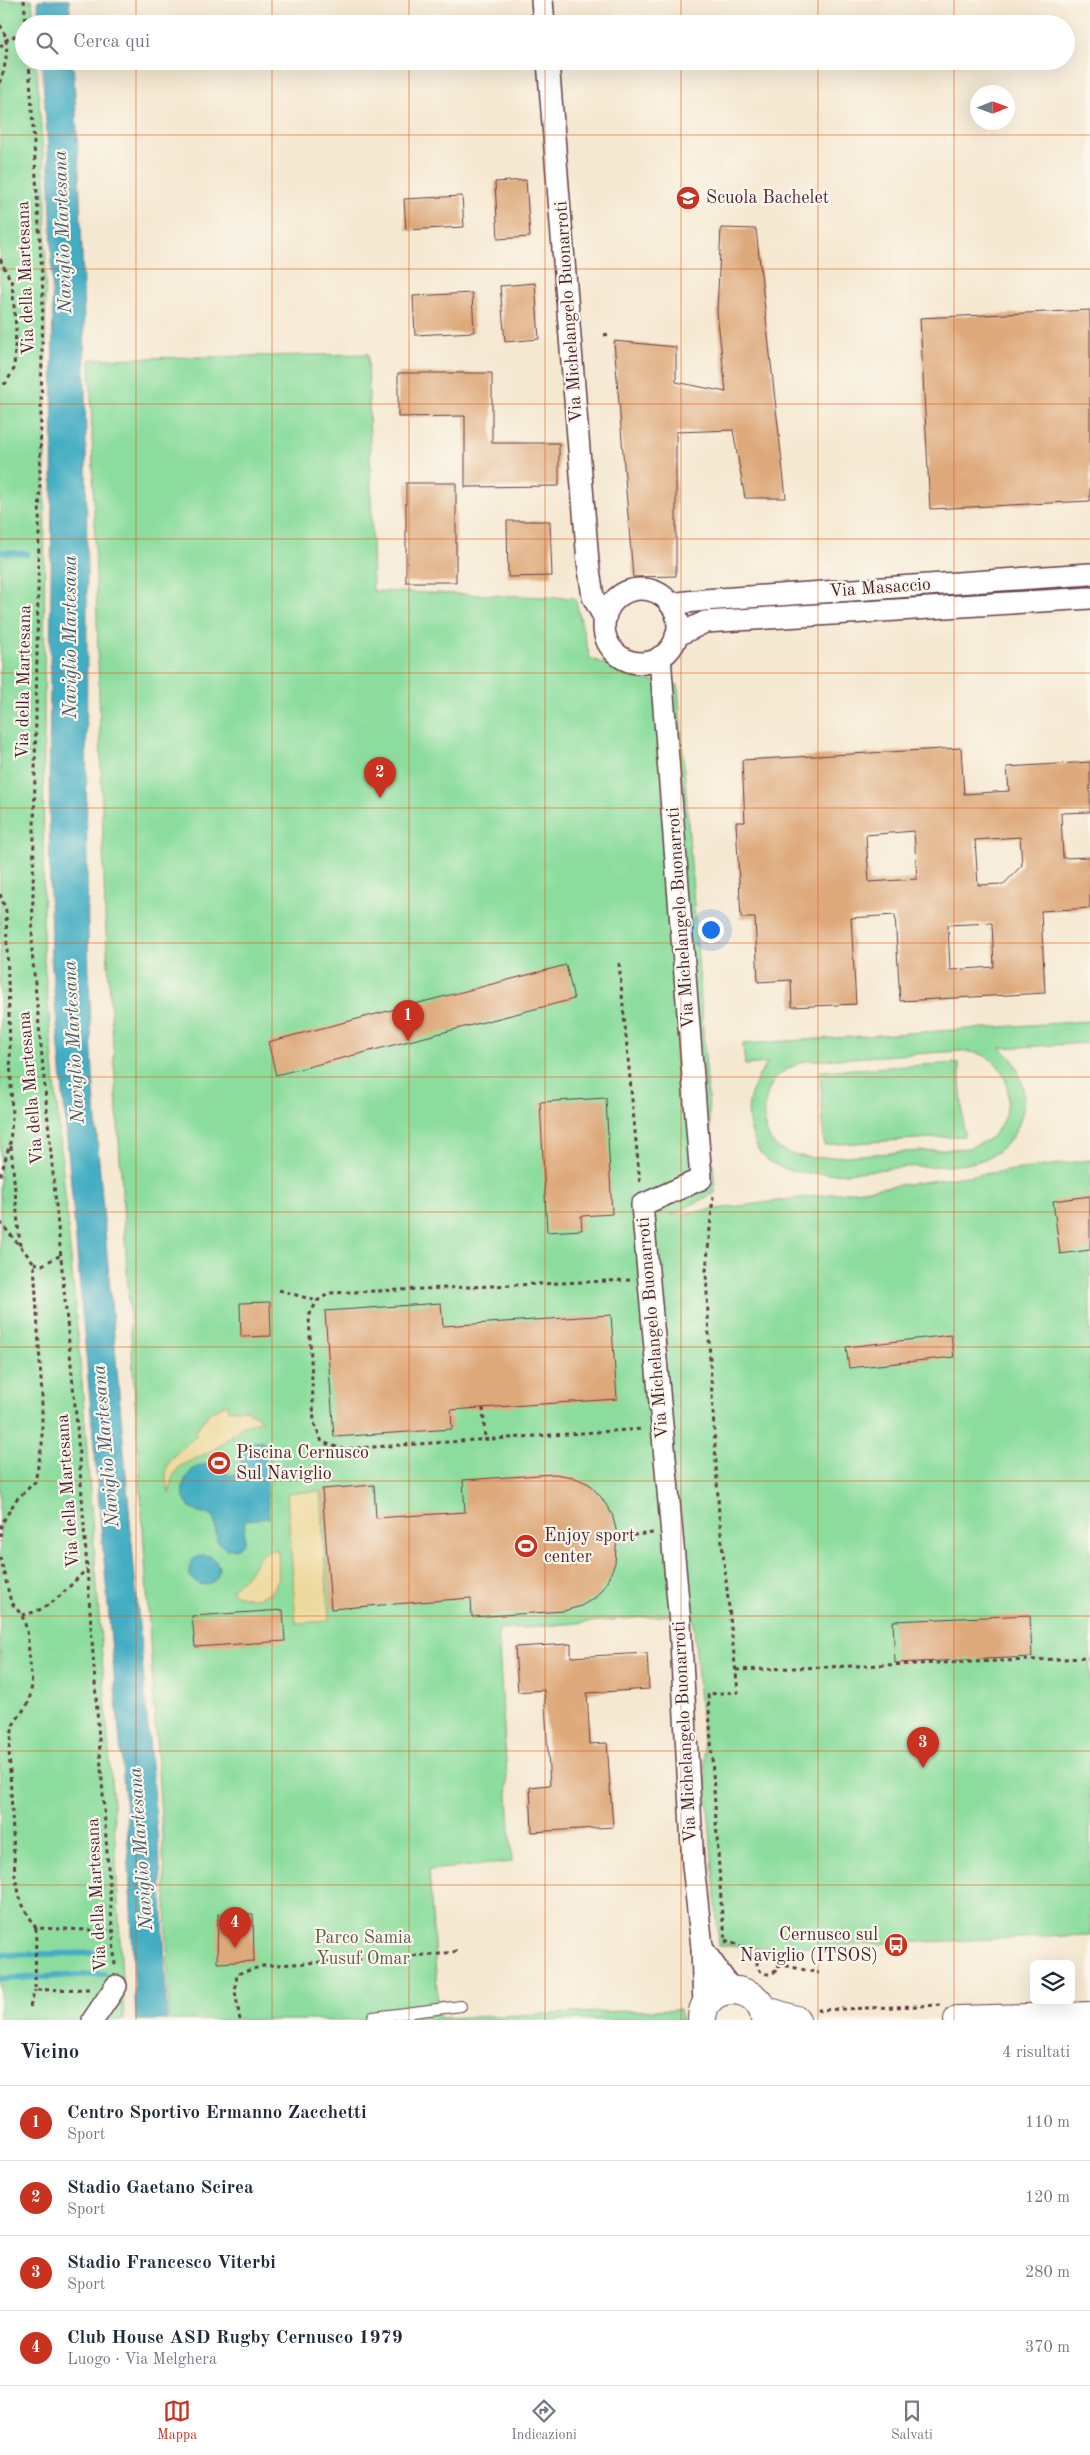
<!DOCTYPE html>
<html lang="it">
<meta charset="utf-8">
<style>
body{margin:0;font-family:"Old Standard TT",serif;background:#f2f2f3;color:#1f2937}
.controls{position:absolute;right:15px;bottom:15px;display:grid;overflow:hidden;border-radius:8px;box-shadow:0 5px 20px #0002}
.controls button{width:45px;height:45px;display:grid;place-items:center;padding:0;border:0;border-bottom:1px solid #e0e1e3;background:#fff;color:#1f2937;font:25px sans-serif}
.compass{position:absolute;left:970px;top:85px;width:45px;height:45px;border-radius:50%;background:#fff;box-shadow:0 5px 20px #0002;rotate:89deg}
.you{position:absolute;left:710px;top:929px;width:18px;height:18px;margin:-12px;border:4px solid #fff;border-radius:50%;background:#1a73e8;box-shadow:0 0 0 8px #1a73e833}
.badge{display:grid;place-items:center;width:32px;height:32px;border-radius:50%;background:#c8321e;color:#fff;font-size:16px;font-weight:700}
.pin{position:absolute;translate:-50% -41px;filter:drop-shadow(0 1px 2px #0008)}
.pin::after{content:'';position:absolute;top:26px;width:18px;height:15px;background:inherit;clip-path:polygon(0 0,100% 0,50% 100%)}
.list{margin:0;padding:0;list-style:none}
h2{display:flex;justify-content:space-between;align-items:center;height:65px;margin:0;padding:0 20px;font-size:21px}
h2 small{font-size:16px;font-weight:400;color:#747a83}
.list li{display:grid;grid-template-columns:32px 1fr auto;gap:15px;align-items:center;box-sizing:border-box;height:75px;padding:0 20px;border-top:1px solid #e0e1e3}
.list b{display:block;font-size:19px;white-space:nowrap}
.list p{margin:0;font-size:16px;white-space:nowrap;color:#747a83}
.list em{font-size:16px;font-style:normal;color:#747a83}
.icon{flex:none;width:28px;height:28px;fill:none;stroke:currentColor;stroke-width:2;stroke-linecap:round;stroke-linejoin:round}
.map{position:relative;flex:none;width:1090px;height:2020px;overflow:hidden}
.search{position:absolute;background:#fff;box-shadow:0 5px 20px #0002;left:15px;right:15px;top:15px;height:55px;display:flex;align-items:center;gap:12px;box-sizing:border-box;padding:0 18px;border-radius:28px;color:#747a83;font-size:19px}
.sheet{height:365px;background:#fff}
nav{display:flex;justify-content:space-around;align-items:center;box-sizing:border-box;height:70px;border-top:1px solid #e0e1e3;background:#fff;font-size:14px;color:#747a83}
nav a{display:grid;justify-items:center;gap:2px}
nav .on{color:#c8321e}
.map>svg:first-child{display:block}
.green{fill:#8cdd9d;stroke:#6b7e64;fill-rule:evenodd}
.sand{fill:#eeda9e;stroke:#9c7c64}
.water{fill:#43adc3;stroke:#466677}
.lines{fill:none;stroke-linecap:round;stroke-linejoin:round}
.stream{stroke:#43adc3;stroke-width:6}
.building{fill:#dea97a;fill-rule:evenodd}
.lane-casing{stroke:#643d44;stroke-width:12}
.street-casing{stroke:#643d44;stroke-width:24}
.secondary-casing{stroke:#643d44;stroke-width:30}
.path{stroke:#643d44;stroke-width:3;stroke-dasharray:4 4;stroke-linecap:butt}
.lane{stroke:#fff;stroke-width:10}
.street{stroke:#fff;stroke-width:21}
.secondary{stroke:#fff;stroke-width:28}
.grid{fill:none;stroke:#e0560e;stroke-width:1;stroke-opacity:0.55}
.labels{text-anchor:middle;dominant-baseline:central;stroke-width:4.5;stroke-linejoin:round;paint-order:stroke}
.poi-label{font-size:18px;fill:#4a1f2b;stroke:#fbf7ec;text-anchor:start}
.street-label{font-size:18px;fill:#4a1f2b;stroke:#fbf7ec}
.park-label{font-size:18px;fill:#5e584d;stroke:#fbf7ec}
.water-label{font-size:19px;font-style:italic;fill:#475868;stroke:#fbf7ec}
</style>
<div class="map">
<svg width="1090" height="2020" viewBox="0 0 1090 2020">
<rect width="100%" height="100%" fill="#fbf7ec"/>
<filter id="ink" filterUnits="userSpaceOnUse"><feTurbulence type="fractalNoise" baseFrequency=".02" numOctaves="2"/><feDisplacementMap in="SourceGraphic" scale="10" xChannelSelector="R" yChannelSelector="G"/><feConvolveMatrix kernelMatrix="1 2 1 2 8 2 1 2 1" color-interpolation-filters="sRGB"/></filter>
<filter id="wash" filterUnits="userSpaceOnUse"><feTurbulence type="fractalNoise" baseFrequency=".0096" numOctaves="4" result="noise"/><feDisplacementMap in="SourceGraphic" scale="20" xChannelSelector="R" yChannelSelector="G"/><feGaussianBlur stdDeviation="1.12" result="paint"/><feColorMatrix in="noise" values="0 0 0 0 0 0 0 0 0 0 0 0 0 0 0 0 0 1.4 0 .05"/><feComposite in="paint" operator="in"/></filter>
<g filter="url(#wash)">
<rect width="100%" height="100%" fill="#f5e8d1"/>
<g class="green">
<path d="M 0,0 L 32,0 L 34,24 L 24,24 L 24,61 L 36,61 L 46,193 L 43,950 L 82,1384 L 114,1819 L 124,2020 L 0,2020 Z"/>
<path d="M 368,354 L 373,591 L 575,598 L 590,658 L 645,680 L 678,685 L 715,1193 L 671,1215 L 1090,1160 L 1090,1935 L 776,1948 L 719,1946 L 693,1613 L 498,1630 L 512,1862 L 429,1870 L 439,2018 L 680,2009 L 682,2020 L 169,2020 L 166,1899 L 105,915 L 90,359 Z"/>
<path d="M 1090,1021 L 1090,1043 L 1000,1048 C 1003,1051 1008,1054 1011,1058 C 1032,1087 1027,1131 997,1152 C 973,1170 933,1165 905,1167 C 867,1170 794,1185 764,1157 C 756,1150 753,1136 750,1126 C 744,1104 754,1080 768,1063 L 745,1065 L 743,1044 ZM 960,1051 C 966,1052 974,1052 980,1054 C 1016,1066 1015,1116 990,1138 C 984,1143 975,1145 968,1148 L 813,1158 C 800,1156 788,1155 777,1147 C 757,1132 762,1091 778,1076 C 785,1069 796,1065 805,1061 Z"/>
<path d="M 959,1063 L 964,1136 L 824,1145 L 820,1071 Z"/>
</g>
<g class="sand">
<path d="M 227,1404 L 228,1410 L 246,1409 L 263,1420 L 243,1426 L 215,1449 L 180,1466 L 172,1478 L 169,1494 C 160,1458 172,1459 197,1435 L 194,1432 L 211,1411 Z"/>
<path d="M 320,1491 L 329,1621 L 296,1623 L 287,1493 Z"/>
<path d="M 278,1550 L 279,1579 L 271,1592 C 258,1600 243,1601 231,1590 C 236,1585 242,1581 246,1576 C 259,1561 254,1552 278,1550 Z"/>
</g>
<g class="water">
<path d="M 38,0 L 69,0 L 71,24 L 39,24 Z"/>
<path d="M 42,61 L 73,61 C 84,230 86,401 87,570 C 87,764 83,956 98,1150 L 162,1891 L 167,2020 L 136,2020 L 127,1822 L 51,956 C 45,710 57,464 51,218 C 50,166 45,114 42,61 Z"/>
<path d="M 263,1441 L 269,1518 L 245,1520 L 244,1542 L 238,1548 L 226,1549 L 217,1541 L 214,1516 C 206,1512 196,1514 189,1506 C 173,1489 190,1460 213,1465 C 220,1467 224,1472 229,1475 L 238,1475 L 242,1469 L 240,1443 Z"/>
<circle cx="204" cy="1570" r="15"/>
</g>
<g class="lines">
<g class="stream">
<path d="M 0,552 L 27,554"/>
<path d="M 0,1955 L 103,1953"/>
<path d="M 0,1979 L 104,1974"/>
</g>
</g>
<g id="blocks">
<g class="building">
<path d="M 526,180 L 530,237 L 498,239 L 495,182 Z"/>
<path d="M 462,196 L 464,227 L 406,230 L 404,199 Z"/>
<path d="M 721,228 L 756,229 L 786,498 L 745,498 L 733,430 L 676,432 L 676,576 L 633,577 L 614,341 L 676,347 L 676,382 L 726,392 L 717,312 Z"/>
<path d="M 535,283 L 539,339 L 505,342 L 500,286 Z"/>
<path d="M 472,293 L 474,332 L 415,335 L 413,296 Z"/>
<path d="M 1090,310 L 1090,501 L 930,509 L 920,318 Z"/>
<path d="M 398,373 L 492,373 L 492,443 L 559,443 L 559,486 L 465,487 L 465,416 L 398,417 Z"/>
<rect x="406" y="483" width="50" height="99"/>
<path d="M 507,521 L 550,521 L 552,576 L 508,577 Z"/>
<path d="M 961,748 L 964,794 L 1009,791 L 1007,767 L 1090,762 L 1090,812 L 1061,813 L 1063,858 L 1090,857 L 1090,908 L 1041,911 L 1045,993 L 900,1001 L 895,915 L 851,918 L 856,1004 L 792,1007 L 791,980 L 758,982 L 755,918 L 741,918 L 736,822 L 745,822 L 742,760 ZM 914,831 L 917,879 L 869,882 L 866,835 ZM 1020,837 L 1022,865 L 1004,884 L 978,885 L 975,840 ZM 992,923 L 994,967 L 950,970 L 948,925 Z"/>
<path d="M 566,965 L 574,999 L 276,1075 L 268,1042 Z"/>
<path d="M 606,1098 L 612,1214 L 581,1216 L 582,1230 L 547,1232 L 540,1102 Z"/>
<path d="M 1090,1196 L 1090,1250 L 1060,1254 L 1053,1201 Z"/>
<path d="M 270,1302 L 271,1336 L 241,1337 L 240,1303 Z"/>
<path d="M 441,1303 L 443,1326 L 611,1315 L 617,1399 L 451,1410 L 452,1429 L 334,1437 L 325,1311 Z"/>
<path d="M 951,1335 L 954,1357 L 849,1368 L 846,1347 Z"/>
<path d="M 555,1474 L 573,1477 L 589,1484 L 601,1497 L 612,1514 L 617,1533 L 615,1563 L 607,1582 L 596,1597 L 581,1606 L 564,1611 L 472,1617 L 471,1598 L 331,1609 L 322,1489 L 374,1485 L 376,1518 L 465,1512 L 463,1480 Z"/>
<path d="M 283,1610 L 285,1641 L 195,1647 L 192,1616 Z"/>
<path d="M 1030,1615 L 1032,1657 L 895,1663 L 893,1621 Z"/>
<path d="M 571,1644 L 571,1657 L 647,1653 L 649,1689 L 587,1693 L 590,1744 L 607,1743 L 613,1827 L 532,1832 L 530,1787 L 550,1785 L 544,1690 L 518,1692 L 515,1647 Z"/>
<path d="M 218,1914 L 253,1914 L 254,1961 L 217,1963 Z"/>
</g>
</g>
</g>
<g filter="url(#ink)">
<use href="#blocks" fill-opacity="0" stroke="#643d44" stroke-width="1"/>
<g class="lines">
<g class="lane-casing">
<path id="lane" d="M 373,2017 L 461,2006"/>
</g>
<g class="street-casing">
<g id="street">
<path d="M 542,0 L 544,24"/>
<path d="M 548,61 L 588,562 L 593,597 L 605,619"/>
<circle cx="641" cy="626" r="37"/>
<path d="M 670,604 L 704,600 L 1090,574"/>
<path d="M 676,636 L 705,622 L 1090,598"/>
<path d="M 660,657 L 701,1179 L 642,1205 L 680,1623 L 693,1865 L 702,1947 L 704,2008"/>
<path d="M 702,1948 L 731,1989"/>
<path d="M 93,2020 L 116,1986"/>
</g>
</g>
<g class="secondary-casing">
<g id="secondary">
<path d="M 763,2010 L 796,2020"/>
<path d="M 702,2020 C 702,1980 762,1981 765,2020"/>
<path d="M 958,2020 L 1090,2016"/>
</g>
</g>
<g class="path">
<path d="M 24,0 L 26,24"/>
<path d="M 0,25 C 12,42 5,66 0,84"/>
<path d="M 0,47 L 6,40 L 24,32"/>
<path d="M 29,61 L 43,293 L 32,952 L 77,1427 L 115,1966"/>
<path d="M 0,259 L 12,283 L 16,328 L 14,369 L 6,383 L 0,386"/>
<path d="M 604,335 L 609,334"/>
<path d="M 597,636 C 601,657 620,671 641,670"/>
<path d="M 0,894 L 6,911 L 12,1117 L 10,1144 L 0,1177"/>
<path d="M 619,963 L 640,1184"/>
<path d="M 11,1146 L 20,1246"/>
<path d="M 713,1196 L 706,1271 L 710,1360 L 719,1515 L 738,1692 L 708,1694 L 722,1916 L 727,1944"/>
<path d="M 0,1222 L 34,1263 L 42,1396 L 42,1445 L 35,1482 L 16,1500 L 1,1525 L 0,1541"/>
<path d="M 34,1263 L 42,1265 L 61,1255"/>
<path d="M 630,1280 L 330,1293 L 317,1301 L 309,1316 L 314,1423 L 322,1442 L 342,1449 L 642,1429"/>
<path d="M 279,1290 L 317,1301"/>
<path d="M 483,1408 L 485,1439"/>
<path d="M 617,1537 L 653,1533"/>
<path d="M 0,1557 L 11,1602 L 22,1615 L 27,1630 L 32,1685 L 29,1702 L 13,1725 L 9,1749 L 15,1876 L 21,1902 L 36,1928 L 115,1931"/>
<path d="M 22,1615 C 53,1610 65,1589 87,1569"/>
<path d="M 736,1670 L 1090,1658"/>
<path d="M 36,1928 L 35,1990 L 90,1989"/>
<path d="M 725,1940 L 761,1954"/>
<circle cx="768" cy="1963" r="11"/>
<path d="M 778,1964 L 819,1973"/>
<path d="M 30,2007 L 35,1990"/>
<path d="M 819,2012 L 819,2010 L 941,2005"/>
<path d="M 240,2020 L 235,1991 L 237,1974 L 263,1966 L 439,1954 L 459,1951"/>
</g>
<use href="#lane" class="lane"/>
<use href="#street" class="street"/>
<use href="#secondary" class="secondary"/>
</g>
</g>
<path class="grid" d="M 136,0 L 136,24M 272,0 L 272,24M 409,0 L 409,24M 545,0 L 545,24M 681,0 L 681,24M 818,0 L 818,24M 954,0 L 954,24M 136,61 L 136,2020M 272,61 L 272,2020M 409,61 L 409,2020M 545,61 L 545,2020M 681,61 L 681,2020M 818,61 L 818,2020M 954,61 L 954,2020M 0,135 L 1090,135M 0,269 L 1090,269M 0,404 L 1090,404M 0,539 L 1090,539M 0,673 L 1090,673M 0,808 L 1090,808M 0,943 L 1090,943M 0,1077 L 1090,1077M 0,1212 L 1090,1212M 0,1347 L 1090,1347M 0,1481 L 1090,1481M 0,1616 L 1090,1616M 0,1751 L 1090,1751M 0,1885 L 1090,1885"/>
<defs>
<g id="school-disc" transform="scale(1.25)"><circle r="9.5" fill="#c8321e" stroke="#fbf7ec"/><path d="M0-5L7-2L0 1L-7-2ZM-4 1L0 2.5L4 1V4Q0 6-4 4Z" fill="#fff"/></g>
<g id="stadium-disc" transform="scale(1.25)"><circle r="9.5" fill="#c8321e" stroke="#fbf7ec"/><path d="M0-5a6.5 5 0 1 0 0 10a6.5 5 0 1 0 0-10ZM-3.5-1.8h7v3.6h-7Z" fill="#fff"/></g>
<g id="bus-disc" transform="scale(1.25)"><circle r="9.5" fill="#c8321e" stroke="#fbf7ec"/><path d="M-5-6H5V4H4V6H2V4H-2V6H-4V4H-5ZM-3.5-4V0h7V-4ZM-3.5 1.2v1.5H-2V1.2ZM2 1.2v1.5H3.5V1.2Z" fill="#fff"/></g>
</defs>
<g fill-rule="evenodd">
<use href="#school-disc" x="688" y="198"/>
<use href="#stadium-disc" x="219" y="1463"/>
<use href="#stadium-disc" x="526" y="1546"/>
<use href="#bus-disc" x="896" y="1945"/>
</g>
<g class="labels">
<g class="poi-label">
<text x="706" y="198">Scuola Bachelet</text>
<text x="236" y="1453">Piscina Cernusco<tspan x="236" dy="21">Sul Naviglio</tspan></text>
<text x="544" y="1536">Enjoy sport<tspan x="544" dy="21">center</tspan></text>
<text x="878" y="1935" text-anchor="end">Cernusco sul<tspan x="878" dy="21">Naviglio (ITSOS)</tspan></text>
</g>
<g class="street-label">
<text transform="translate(26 278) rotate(-92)">Via della Martesana</text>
<text transform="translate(569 312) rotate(-94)">Via Michelangelo Buonarroti</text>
<text transform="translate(880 588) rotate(-4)">Via Masaccio</text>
<text transform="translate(24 682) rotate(-89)">Via della Martesana</text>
<text transform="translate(681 918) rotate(-94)">Via Michelangelo Buonarroti</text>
<text transform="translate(31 1088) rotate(-95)">Via della Martesana</text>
<text transform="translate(653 1328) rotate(-95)">Via Michelangelo Buonarroti</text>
<text transform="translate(68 1491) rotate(-94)">Via della Martesana</text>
<text transform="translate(685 1732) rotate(-93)">Via Michelangelo Buonarroti</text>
<text transform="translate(97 1895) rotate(-93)">Via della Martesana</text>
</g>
<g class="park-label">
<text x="363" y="1938">Parco Samia<tspan x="363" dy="21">Yusuf Omar</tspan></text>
</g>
<g class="water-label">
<text transform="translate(64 232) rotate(-92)">Naviglio Martesana</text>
<text transform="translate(71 637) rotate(-90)">Naviglio Martesana</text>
<text transform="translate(75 1042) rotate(-93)">Naviglio Martesana</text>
<text transform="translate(107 1446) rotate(-95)">Naviglio Martesana</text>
<text transform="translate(142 1849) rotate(-94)">Naviglio Martesana</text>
</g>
</g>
</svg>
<div class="controls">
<button><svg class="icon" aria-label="layers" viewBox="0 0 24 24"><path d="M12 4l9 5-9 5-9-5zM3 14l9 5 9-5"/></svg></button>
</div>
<svg class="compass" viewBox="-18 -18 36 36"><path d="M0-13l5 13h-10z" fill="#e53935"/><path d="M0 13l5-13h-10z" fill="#747a83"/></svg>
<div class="you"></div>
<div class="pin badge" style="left:408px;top:1041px">1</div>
<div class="pin badge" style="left:380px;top:798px">2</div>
<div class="pin badge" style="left:923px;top:1768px">3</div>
<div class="pin badge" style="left:235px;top:1948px">4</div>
<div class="search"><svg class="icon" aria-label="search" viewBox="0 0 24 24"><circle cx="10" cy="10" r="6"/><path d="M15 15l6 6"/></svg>Cerca qui</div>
</div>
<section class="sheet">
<h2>Vicino<small>4 risultati</small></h2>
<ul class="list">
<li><span class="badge">1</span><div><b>Centro Sportivo Ermanno Zacchetti</b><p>Sport</p></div><em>110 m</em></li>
<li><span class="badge">2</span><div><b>Stadio Gaetano Scirea</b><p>Sport</p></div><em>120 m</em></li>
<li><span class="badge">3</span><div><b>Stadio Francesco Viterbi</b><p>Sport</p></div><em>280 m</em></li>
<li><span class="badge">4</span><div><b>Club House ASD Rugby Cernusco 1979</b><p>Luogo · Via Melghera</p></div><em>370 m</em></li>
</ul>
</section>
<nav>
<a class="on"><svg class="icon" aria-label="map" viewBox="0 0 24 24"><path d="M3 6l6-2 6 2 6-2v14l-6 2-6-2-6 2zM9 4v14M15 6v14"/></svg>Mappa</a>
<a><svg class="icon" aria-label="directions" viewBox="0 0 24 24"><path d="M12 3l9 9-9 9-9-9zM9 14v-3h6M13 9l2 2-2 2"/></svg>Indicazioni</a>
<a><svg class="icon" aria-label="saved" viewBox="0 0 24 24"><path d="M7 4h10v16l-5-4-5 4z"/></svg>Salvati</a>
</nav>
